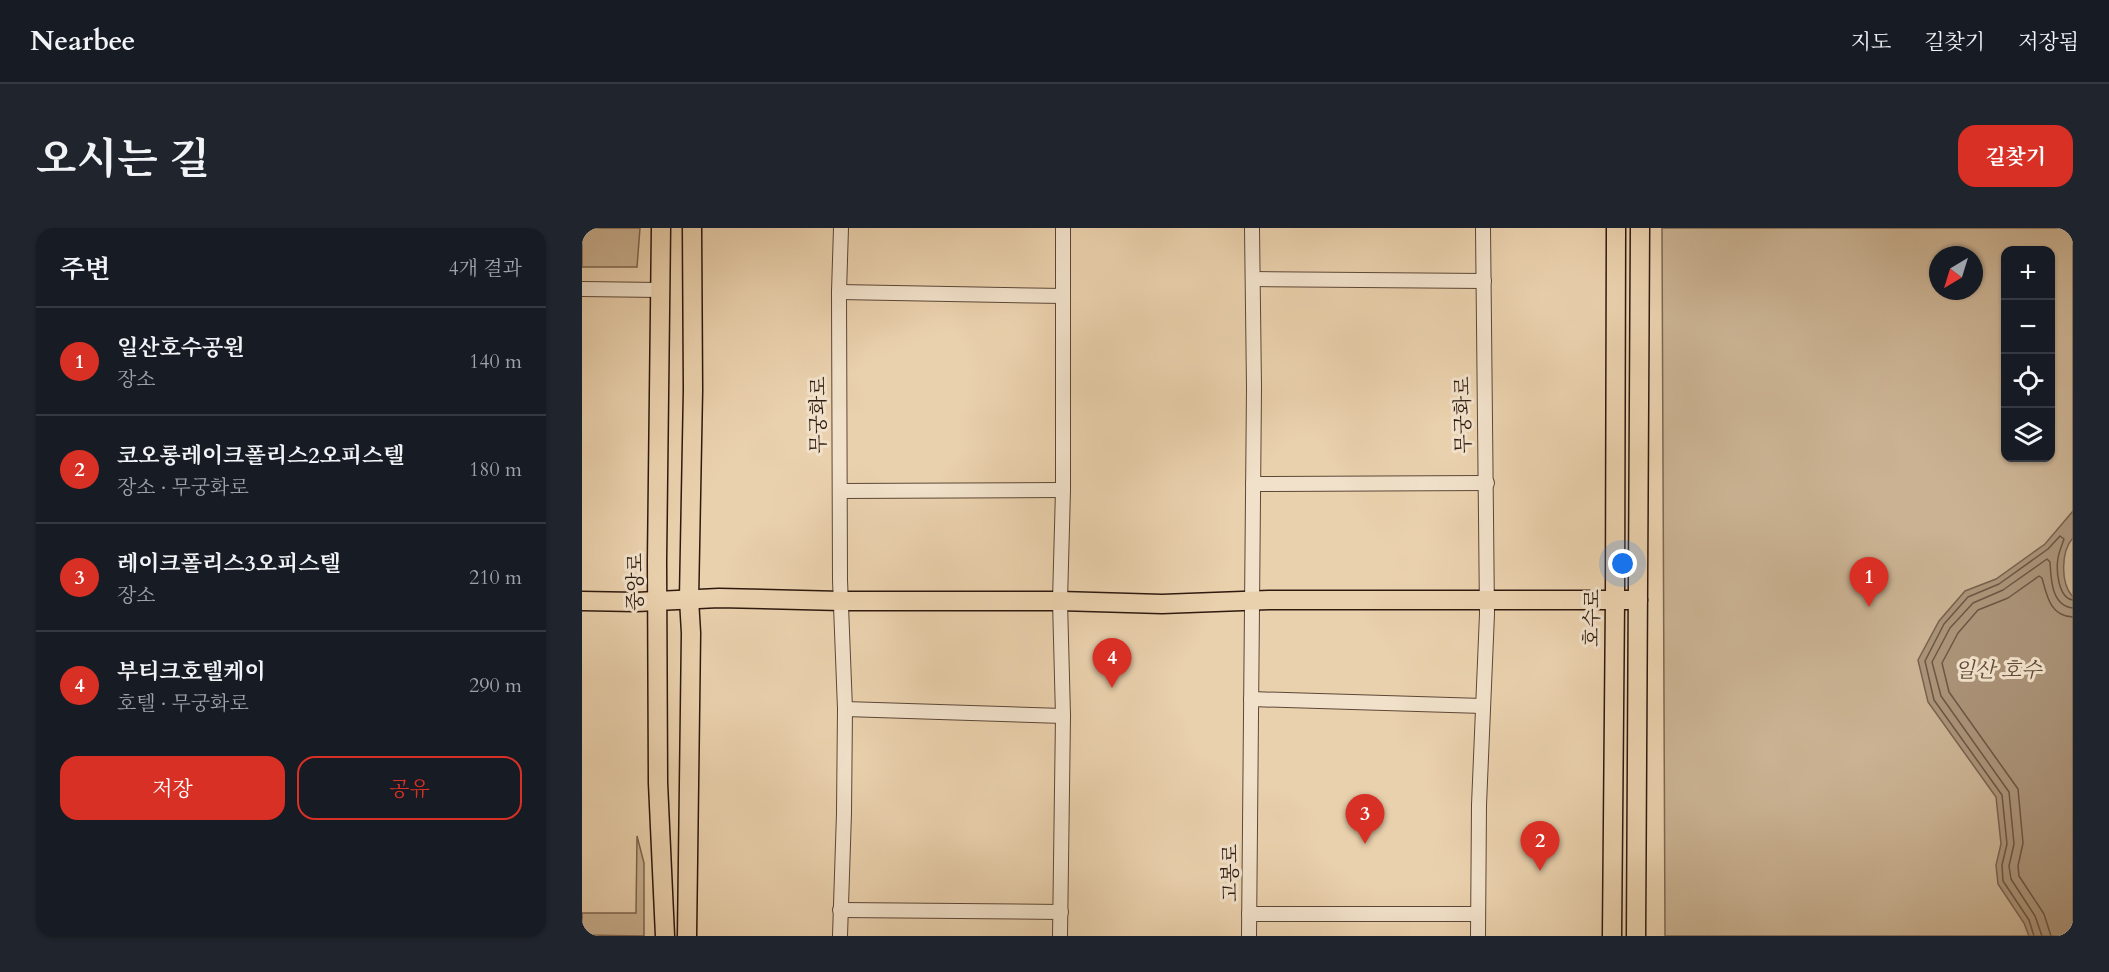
<!DOCTYPE html>
<html lang="ko">
<meta charset="utf-8">
<style>
body{margin:0;font-family:Cardo,"Noto Serif KR",serif;background:#20242c;color:#f1f3f6}
.controls{position:absolute;right:18px;top:18px;display:grid;overflow:hidden;border-radius:12px;box-shadow:0 2px 4px #0004}
.controls button{width:54px;height:54px;display:grid;place-items:center;padding:0;border:0;border-bottom:2px solid #363941;background:#171b24;color:#f1f3f6;font:30px sans-serif}
.compass{position:absolute;left:1347px;top:18px;width:54px;height:54px;border-radius:50%;background:#171b24;box-shadow:0 2px 4px #0004;rotate:218deg}
.you{position:absolute;left:1041px;top:336px;width:21px;height:21px;margin:-15px;border:4px solid #fff;border-radius:50%;background:#1a73e8;box-shadow:0 0 0 9px #1a73e833}
.badge{display:grid;place-items:center;width:39px;height:39px;border-radius:50%;background:#d93025;color:#fff;font-size:20px;font-weight:700}
.pin{position:absolute;translate:-50% -50px;filter:drop-shadow(0 2px 3px #0008)}
.pin::after{content:'';position:absolute;top:32px;width:21px;height:18px;background:inherit;clip-path:polygon(0 0,100% 0,50% 100%)}
.list{margin:0;padding:0;list-style:none}
h2{display:flex;justify-content:space-between;align-items:center;height:78px;margin:0;padding:0 24px;font-size:26px}
h2 small{font-size:20px;font-weight:400;color:#9ea1a6}
.list li{display:grid;grid-template-columns:39px 1fr auto;gap:18px;align-items:center;box-sizing:border-box;height:108px;padding:0 24px;border-top:2px solid #363941}
.list b{display:block;font-size:22px;white-space:nowrap}
.list p{margin:0;font-size:20px;white-space:nowrap;color:#9ea1a6}
.list em{font-size:20px;font-style:normal;color:#9ea1a6}
.actions{display:flex;gap:12px;padding:18px 24px}
.actions a{flex:1;padding:14px 0;border:2px solid #d93025;border-radius:18px;text-align:center;font-size:21px;color:#d93025}
.actions .main{background:#d93025;color:#fff}
.icon{flex:none;width:33px;height:33px;fill:none;stroke:currentColor;stroke-width:2;stroke-linecap:round;stroke-linejoin:round}
.map{position:relative;flex:none;width:1491px;height:708px;overflow:hidden;border-radius:18px}
header{display:flex;align-items:center;gap:36px;box-sizing:border-box;height:84px;padding:0 30px;background:#171b24;border-bottom:2px solid #363941}
header strong{font-size:28px}
nav{display:flex;gap:33px;margin-inline-start:auto;font-size:21px}
.intro{display:flex;align-items:center;justify-content:space-between;box-sizing:border-box;height:144px;padding:0 36px}
h1{margin:0;font-size:42px}
.button{padding:15px 27px;border-radius:18px;background:#d93025;color:#fff;font-size:21px;font-weight:700}
main{display:flex;gap:36px;padding:0 36px}
aside{flex:1;background:#171b24;border-radius:18px;box-shadow:0 2px 4px #0004}
.map>svg:first-child{display:block}
.green{fill:#cab292;stroke:#7c6650;stroke-width:1.5;fill-rule:evenodd}
.water{fill:#aa9277;stroke:#78624d;stroke-width:1.5}
.lines{fill:none;stroke-linecap:round;stroke-linejoin:round}
.shore{stroke:#6c5643;stroke-width:1.5}
.minor-casing{stroke:#5d4736;stroke-width:16}
.major-casing{stroke:#2e190f;stroke-width:21}
.minor{stroke:#f1e1ca;stroke-width:14}
.major{stroke:#ead1ad;stroke-width:18}
.labels{text-anchor:middle;dominant-baseline:central;stroke-width:6;stroke-linejoin:round;paint-order:stroke}
.street-label{font-size:20px;fill:#2e190f;stroke:#f1e1ca}
.water-label{font-size:21px;font-style:italic;fill:#604939;stroke:#f1e1ca}
</style>
<header>
<strong>Nearbee</strong>
<nav><a>지도</a><a>길찾기</a><a>저장됨</a></nav>
</header>
<div class="intro"><h1>오시는 길</h1><a class="button">길찾기</a></div>
<main>
<aside>
<h2>주변<small>4개 결과</small></h2>
<ul class="list">
<li><span class="badge">1</span><div><b>일산호수공원</b><p>장소</p></div><em>140 m</em></li>
<li><span class="badge">2</span><div><b>코오롱레이크폴리스2오피스텔</b><p>장소 · 무궁화로</p></div><em>180 m</em></li>
<li><span class="badge">3</span><div><b>레이크폴리스3오피스텔</b><p>장소</p></div><em>210 m</em></li>
<li><span class="badge">4</span><div><b>부티크호텔케이</b><p>호텔 · 무궁화로</p></div><em>290 m</em></li>
</ul>
<div class="actions"><a class="main">저장</a><a>공유</a></div>
</aside>
<div class="map">
<svg width="1491" height="708" viewBox="0 0 1491 708">
<rect width="100%" height="100%" fill="#ead1ad"/>
<filter id="stains"><feTurbulence type="fractalNoise" baseFrequency=".00333" numOctaves="4"/><feColorMatrix values="0 0 0 0 .2 0 0 0 0 .09 0 0 0 0 .02 0 0 0 .5 -.17"/></filter>
<radialGradient id="worn" r=".72"><stop offset=".6" stop-color="#630" stop-opacity="0"/><stop offset="1" stop-color="#630" stop-opacity=".3"/></radialGradient>
<g class="green">
<path d="M 0,0 L 58,0 L 55,39 L 0,39 Z"/>
<path d="M 1080,0 L 1491,0 L 1491,708 L 1083,708 ZM 1424,22 L 1468,22 L 1468,230 L 1424,230 ZM 1356,27 L 1392,27 L 1392,63 L 1356,63 Z"/>
<path d="M 55,608 L 62,635 L 62,708 L 0,707 L 0,685 L 54,685 Z"/>
</g>
<path class="water" d="M 1491,283 L 1491,310 C 1479,323 1478,355 1491,369 L 1491,708 L 1447,708 L 1442,695 L 1416,656 L 1414,637 L 1419,616 L 1414,569 L 1346,474 L 1336,432 L 1357,393 L 1383,363 L 1414,351 L 1463,316 Z"/>
<g class="lines">
<g class="shore">
<path d="M 1452,708 L 1447,692 L 1421,653 L 1420,637 L 1425,616 L 1420,567 L 1352,472 L 1343,433 L 1362,396 L 1386,369 L 1417,356 L 1466,321 L 1478,308 L 1482,311 C 1480,317 1477,324 1476,330 C 1474,342 1476,370 1491,372"/>
<path d="M 1460,708 L 1453,688 L 1429,651 L 1427,638 L 1432,616 L 1427,564 L 1359,468 L 1350,434 L 1368,400 L 1391,375 L 1421,362 L 1465,331 L 1468,334 C 1469,350 1469,378 1491,380"/>
<path d="M 1469,708 L 1462,686 L 1437,648 L 1436,638 L 1441,615 L 1436,561 L 1367,464 L 1360,435 L 1376,405 L 1396,382 L 1426,370 L 1457,348 L 1460,350 C 1465,368 1468,388 1491,389"/>
</g>
<g class="minor-casing">
<g id="minor">
<path d="M 671,51 L 902,53"/>
<path d="M 0,61 L 78,62"/>
<path d="M 257,64 L 481,68"/>
<path d="M 671,256 L 905,255"/>
<path d="M 259,263 L 481,262"/>
<path d="M 669,471 L 901,478"/>
<path d="M 263,481 L 481,488"/>
<path d="M 258,682 L 479,684"/>
<path d="M 667,686 L 896,686"/>
<path d="M 258,708 L 262,585 L 263,481 L 258,352 L 257,64 L 259,0"/>
<path d="M 478,708 L 481,488 L 478,373 L 481,262 L 481,0"/>
<path d="M 667,708 L 672,160 L 670,0"/>
<path d="M 896,708 L 897,577 L 905,386 L 901,0"/>
</g>
</g>
<g class="major-casing">
<g id="major">
<path d="M 79,0 L 75,333 L 76,555 L 83,708"/>
<path d="M 0,373 L 54,374 L 137,370 L 259,373 L 478,373 L 580,376 L 687,372 L 1056,372"/>
<path d="M 105,708 L 109,405 L 107,371 L 111,162 L 110,0"/>
<path d="M 1030,708 L 1033,372 L 1034,0"/>
<path d="M 1054,708 L 1058,0"/>
</g>
</g>
<use href="#minor" class="minor"/>
<use href="#major" class="major"/>
</g>
<g class="labels">
<g class="street-label">
<text transform="translate(236 187) rotate(-90)">무궁화로</text>
<text transform="translate(881 187) rotate(-91)">무궁화로</text>
<text transform="translate(53 354) rotate(-90)">중앙로</text>
<text transform="translate(1010 390) rotate(-89)">호수로</text>
<text transform="translate(648 645) rotate(-90)">고봉로</text>
</g>
<g class="water-label">
<text x="1416" y="442">일산 호수</text>
</g>
</g>
<rect width="100%" height="100%" filter="url(#stains)"/>
<rect width="100%" height="100%" fill="url(#worn)"/>
</svg>
<div class="controls">
<button>+</button>
<button>−</button>
<button><svg class="icon" aria-label="locate" viewBox="0 0 24 24"><circle cx="12" cy="12" r="6"/><path d="M12 2v4M12 18v4M2 12h4M18 12h4"/></svg></button>
<button><svg class="icon" aria-label="layers" viewBox="0 0 24 24"><path d="M12 4l9 5-9 5-9-5zM3 14l9 5 9-5"/></svg></button>
</div>
<svg class="compass" viewBox="-18 -18 36 36"><path d="M0-13l5 13h-10z" fill="#e53935"/><path d="M0 13l5-13h-10z" fill="#9ea1a6"/></svg>
<div class="you"></div>
<div class="pin badge" style="left:1287px;top:379px">1</div>
<div class="pin badge" style="left:958px;top:643px">2</div>
<div class="pin badge" style="left:783px;top:616px">3</div>
<div class="pin badge" style="left:530px;top:460px">4</div>
</div>
</main>
